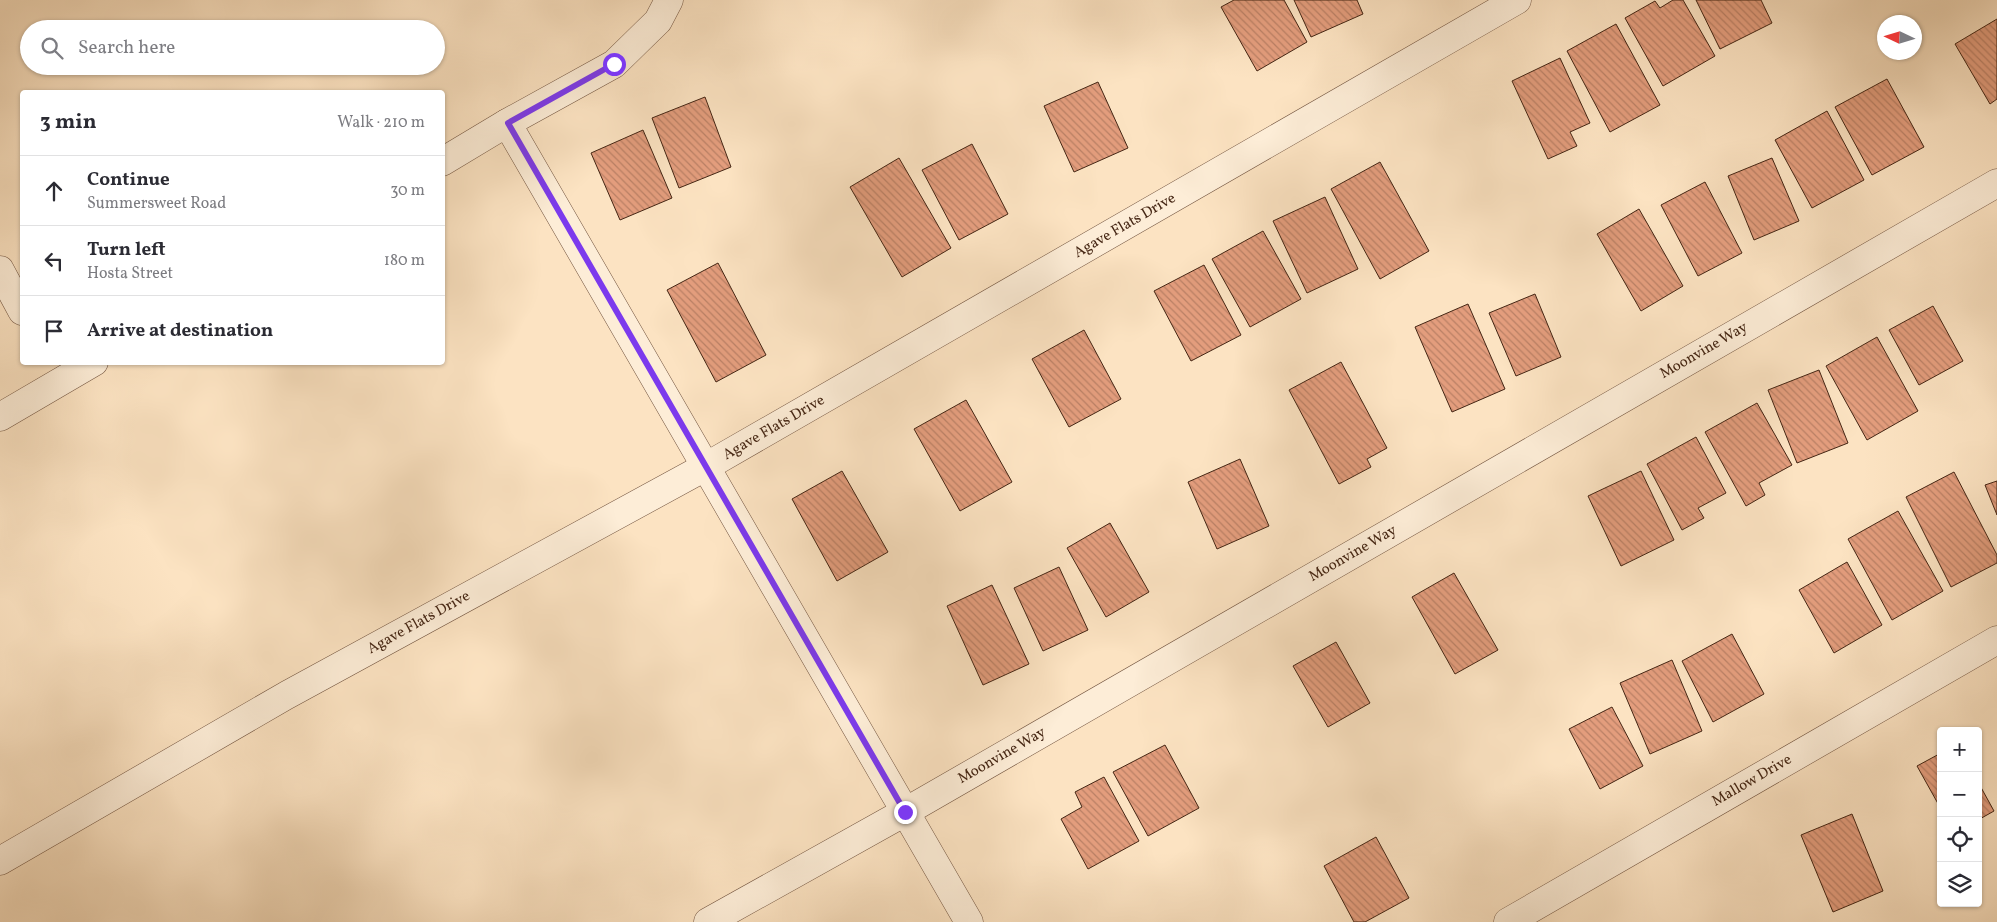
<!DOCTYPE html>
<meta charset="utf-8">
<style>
body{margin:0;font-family:Vollkorn,serif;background:#f7f7f7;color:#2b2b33}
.controls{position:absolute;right:15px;bottom:15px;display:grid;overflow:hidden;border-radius:5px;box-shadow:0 1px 4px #0004}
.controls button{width:45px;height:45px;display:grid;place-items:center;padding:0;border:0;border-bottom:1px solid #e1e1e2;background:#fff;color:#2b2b33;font:25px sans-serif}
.compass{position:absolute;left:1877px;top:15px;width:45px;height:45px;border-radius:50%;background:#fff;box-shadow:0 1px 4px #0004;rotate:274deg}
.stop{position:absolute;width:15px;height:15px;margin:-11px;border:4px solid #7c3aed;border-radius:50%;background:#fff}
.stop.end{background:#7c3aed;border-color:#fff;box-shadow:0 1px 5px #0008}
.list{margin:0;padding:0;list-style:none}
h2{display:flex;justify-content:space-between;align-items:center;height:65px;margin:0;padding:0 20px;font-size:21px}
h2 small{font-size:16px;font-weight:400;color:#7c7c81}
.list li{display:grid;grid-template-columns:32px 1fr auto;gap:15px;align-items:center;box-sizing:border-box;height:70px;padding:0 20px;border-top:1px solid #e1e1e2}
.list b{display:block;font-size:19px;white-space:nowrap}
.list p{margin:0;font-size:16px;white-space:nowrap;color:#7c7c81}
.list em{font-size:16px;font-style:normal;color:#7c7c81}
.icon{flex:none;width:28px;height:28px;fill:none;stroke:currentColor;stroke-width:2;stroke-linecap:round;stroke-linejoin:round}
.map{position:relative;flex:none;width:1997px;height:922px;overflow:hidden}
.search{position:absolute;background:#fff;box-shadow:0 1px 4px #0004;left:20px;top:20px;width:425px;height:55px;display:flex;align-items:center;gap:12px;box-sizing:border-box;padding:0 18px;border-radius:28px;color:#7c7c81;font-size:19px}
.panel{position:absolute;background:#fff;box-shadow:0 1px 4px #0004;left:20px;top:90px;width:425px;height:275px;border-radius:5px}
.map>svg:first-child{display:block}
.building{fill:url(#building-back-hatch);stroke:#452614}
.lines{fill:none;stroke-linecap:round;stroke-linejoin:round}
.minor-casing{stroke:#735540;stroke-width:29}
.minor{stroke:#fdedd7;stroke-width:28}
.route{stroke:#7c3aed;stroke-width:6}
.labels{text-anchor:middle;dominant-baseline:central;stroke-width:5;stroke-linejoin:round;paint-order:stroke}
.street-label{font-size:15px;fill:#452614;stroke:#fdedd7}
</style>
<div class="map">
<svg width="1997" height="922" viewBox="0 0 1997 922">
<defs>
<pattern id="building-back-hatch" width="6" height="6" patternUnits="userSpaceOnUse" patternTransform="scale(1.25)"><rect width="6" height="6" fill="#e39d7d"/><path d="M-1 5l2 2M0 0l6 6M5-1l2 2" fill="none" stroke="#ba8065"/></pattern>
</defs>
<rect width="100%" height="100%" fill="#fce3c2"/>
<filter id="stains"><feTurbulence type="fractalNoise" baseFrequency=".004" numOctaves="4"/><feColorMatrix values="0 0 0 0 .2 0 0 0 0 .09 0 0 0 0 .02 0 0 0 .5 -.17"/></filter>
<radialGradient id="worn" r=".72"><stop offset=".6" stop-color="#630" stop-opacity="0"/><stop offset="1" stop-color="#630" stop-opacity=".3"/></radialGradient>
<g class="building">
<path d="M 1234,0 L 1284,0 L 1307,42 L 1257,71 L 1221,7 Z"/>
<path d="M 1294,0 L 1357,0 L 1363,14 L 1311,37 Z"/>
<path d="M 1673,0 L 1683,0 L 1715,56 L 1663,86 L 1625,18 L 1655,1 L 1660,8 Z"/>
<path d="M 1696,0 L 1761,0 L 1772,23 L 1720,49 Z"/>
<path d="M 1997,19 L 1997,99 L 1990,104 L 1955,44 Z"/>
<path d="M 1616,24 L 1660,105 L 1610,132 L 1567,51 Z"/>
<path d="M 1560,58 L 1590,123 L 1570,132 L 1577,146 L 1548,159 L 1512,81 Z"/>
<path d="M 1887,79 L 1924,147 L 1872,175 L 1835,107 Z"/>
<path d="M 1098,82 L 1128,148 L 1074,172 L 1044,106 Z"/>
<path d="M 705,97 L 731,167 L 679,188 L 652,118 Z"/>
<path d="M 1827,111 L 1864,180 L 1812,208 L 1775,140 Z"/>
<path d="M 643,130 L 672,198 L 620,220 L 591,153 Z"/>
<path d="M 972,144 L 1008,214 L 959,240 L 922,170 Z"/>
<path d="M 899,158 L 951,248 L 902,277 L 850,187 Z"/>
<path d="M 1772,158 L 1799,221 L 1754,240 L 1728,176 Z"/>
<path d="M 1380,162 L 1429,251 L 1380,279 L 1331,189 Z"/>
<path d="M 1705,182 L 1742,253 L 1698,276 L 1661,205 Z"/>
<path d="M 1325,197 L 1358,269 L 1307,293 L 1273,221 Z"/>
<path d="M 1639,209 L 1683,286 L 1641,311 L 1597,234 Z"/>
<path d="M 1263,231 L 1301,299 L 1250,327 L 1212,259 Z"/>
<path d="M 718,263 L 766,355 L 716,382 L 667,290 Z"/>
<path d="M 1204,265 L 1241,335 L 1191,361 L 1154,291 Z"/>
<path d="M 1535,294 L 1561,357 L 1516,376 L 1489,313 Z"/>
<path d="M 1468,304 L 1505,389 L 1452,412 L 1415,327 Z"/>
<path d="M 1933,306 L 1963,361 L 1919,385 L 1889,330 Z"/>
<path d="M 1084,330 L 1121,399 L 1069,427 L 1032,359 Z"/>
<path d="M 1877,337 L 1918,411 L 1867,440 L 1826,366 Z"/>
<path d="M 1341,362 L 1387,448 L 1367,459 L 1371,467 L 1339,484 L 1289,390 Z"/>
<path d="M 1819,370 L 1848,443 L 1797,463 L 1768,390 Z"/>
<path d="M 966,400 L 1012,482 L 960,511 L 914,429 Z"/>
<path d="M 1757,403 L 1792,465 L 1759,483 L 1765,495 L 1746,506 L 1705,432 Z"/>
<path d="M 1696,437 L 1726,493 L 1698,508 L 1704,518 L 1682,530 L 1647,464 Z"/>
<path d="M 1240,459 L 1269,526 L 1217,549 L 1188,482 Z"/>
<path d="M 842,471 L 888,552 L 837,581 L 792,499 Z"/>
<path d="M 1641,471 L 1674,540 L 1621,566 L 1588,496 Z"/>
<path d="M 1954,472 L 1997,555 L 1997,563 L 1951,587 L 1906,497 Z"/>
<path d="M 1997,481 L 1997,515 L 1985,485 Z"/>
<path d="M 1898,511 L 1943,591 L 1892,620 L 1848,539 Z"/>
<path d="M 1110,523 L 1149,592 L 1106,617 L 1067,548 Z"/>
<path d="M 1847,562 L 1882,625 L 1834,653 L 1799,590 Z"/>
<path d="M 1059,567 L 1088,630 L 1043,651 L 1014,588 Z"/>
<path d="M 1454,573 L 1498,650 L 1455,674 L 1412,597 Z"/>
<path d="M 992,585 L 1029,664 L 983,685 L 947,606 Z"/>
<path d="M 1732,634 L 1764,694 L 1713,722 L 1682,661 Z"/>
<path d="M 1336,642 L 1370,703 L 1328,727 L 1293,666 Z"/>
<path d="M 1672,660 L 1702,731 L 1650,754 L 1620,683 Z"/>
<path d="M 1612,707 L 1643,766 L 1600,789 L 1569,729 Z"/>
<path d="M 1165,745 L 1199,808 L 1148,836 L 1113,772 Z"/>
<path d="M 1941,753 L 1941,809 L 1917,766 Z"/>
<path d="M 1104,777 L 1139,841 L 1088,869 L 1061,819 L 1082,807 L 1075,792 Z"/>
<path d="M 1978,782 L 1994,811 L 1978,820 Z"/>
<path d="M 1852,814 L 1883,891 L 1833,912 L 1801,835 Z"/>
<path d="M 1376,837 L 1409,898 L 1365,922 L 1354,922 L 1324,866 Z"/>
</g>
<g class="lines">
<g class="minor-casing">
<g id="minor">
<path d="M 507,123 L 969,922"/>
<path d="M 442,162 L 507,123 L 614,64 L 658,21 L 669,0"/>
<path d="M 0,270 L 22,311"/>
<path d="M 0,417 L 94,362"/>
<path d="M 0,861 L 287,695 L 707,466 L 1517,0"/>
<path d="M 708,922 L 905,812 L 1997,183"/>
<path d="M 1508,922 L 1997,640"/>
</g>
</g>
<use href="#minor" class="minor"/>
</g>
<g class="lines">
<path class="route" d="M 614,64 L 508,123 L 905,812"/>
</g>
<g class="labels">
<g class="street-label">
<text transform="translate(1125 226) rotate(-30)">Agave Flats Drive</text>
<text transform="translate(1704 351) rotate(-30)">Moonvine Way</text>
<text transform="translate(774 428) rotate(-30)">Agave Flats Drive</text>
<text transform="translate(1353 554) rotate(-30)">Moonvine Way</text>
<text transform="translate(419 623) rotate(-29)">Agave Flats Drive</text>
<text transform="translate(1002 756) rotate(-30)">Moonvine Way</text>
<text transform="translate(1752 781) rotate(-30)">Mallow Drive</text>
</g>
</g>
<rect width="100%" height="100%" filter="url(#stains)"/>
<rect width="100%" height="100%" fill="url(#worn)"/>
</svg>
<div class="controls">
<button>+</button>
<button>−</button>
<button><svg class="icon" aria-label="locate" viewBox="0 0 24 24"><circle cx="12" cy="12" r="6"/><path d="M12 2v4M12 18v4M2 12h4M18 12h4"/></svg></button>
<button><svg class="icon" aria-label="layers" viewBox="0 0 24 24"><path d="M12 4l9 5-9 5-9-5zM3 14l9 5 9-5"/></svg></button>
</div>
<svg class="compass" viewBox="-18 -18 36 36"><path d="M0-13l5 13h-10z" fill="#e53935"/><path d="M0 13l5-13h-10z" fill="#7c7c81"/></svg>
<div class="stop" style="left:614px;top:64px"></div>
<div class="stop end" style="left:905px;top:812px"></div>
<div class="search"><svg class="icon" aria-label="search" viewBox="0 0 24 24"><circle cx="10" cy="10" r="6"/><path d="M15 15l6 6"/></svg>Search here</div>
<section class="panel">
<h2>3 min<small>Walk · 210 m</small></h2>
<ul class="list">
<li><svg class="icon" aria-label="ahead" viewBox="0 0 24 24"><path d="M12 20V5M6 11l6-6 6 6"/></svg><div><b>Continue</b><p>Summersweet Road</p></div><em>30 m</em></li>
<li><svg class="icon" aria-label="left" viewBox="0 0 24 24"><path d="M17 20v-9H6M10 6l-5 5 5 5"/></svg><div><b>Turn left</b><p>Hosta Street</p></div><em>180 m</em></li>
<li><svg class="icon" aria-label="arrive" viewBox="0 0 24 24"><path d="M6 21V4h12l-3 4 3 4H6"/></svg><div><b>Arrive at destination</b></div></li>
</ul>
</section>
</div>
